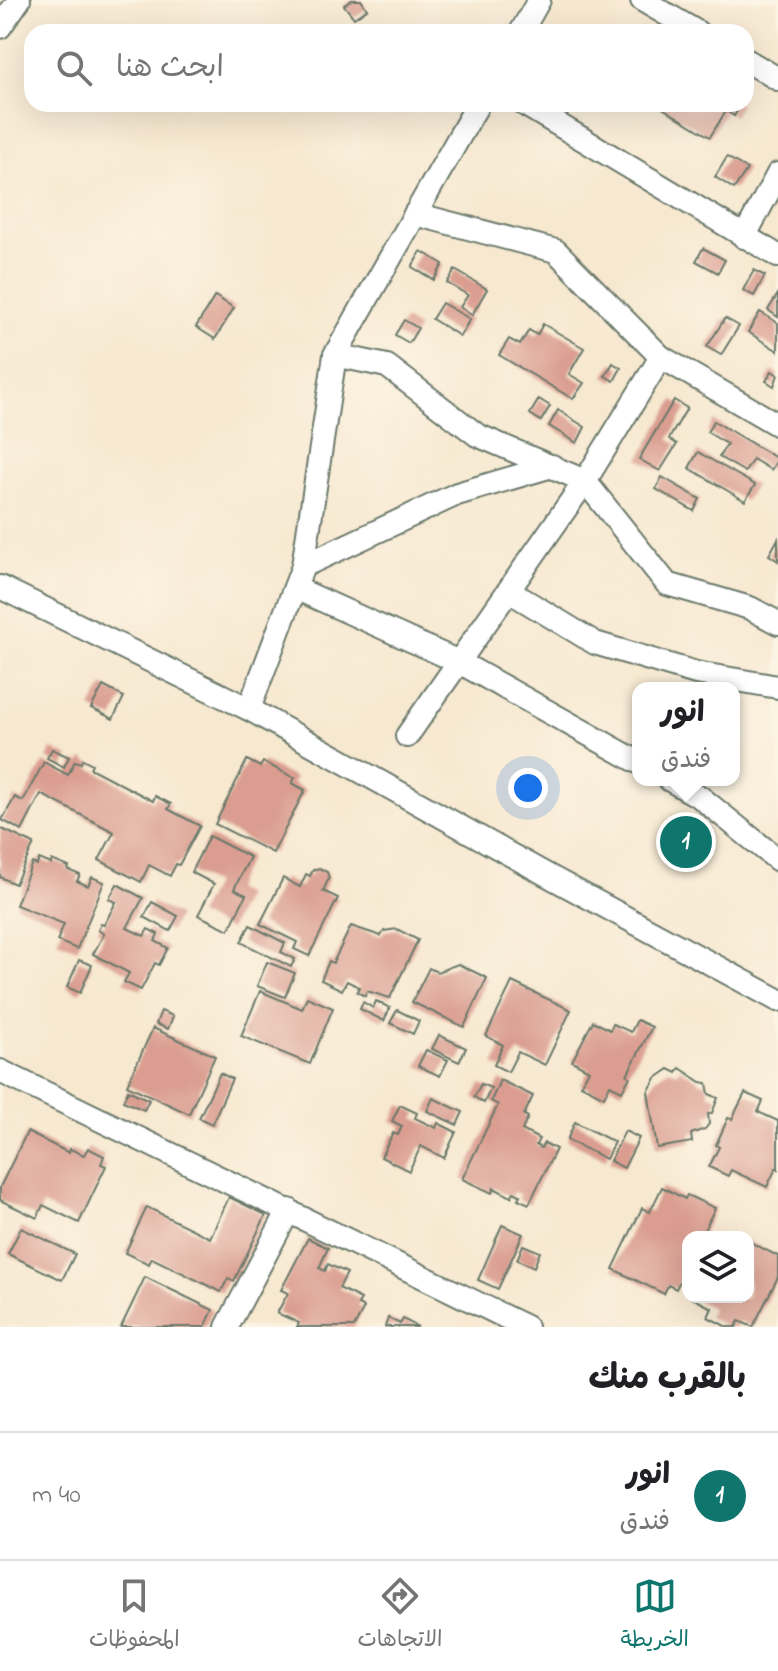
<!DOCTYPE html>
<html lang="ar">
<meta charset="utf-8">
<style>
body{margin:0;font-family:"Indie Flower","Playpen Sans Arabic",sans-serif;background:#f6f6f6;color:#202124;direction:rtl}
.controls{position:absolute;right:24px;bottom:24px;display:grid;overflow:hidden;border-radius:16px;box-shadow:0 8px 32px #0002}
.controls button{width:72px;height:72px;display:grid;place-items:center;padding:0;border:0;border-bottom:2px solid #e0e0e0;background:#fff;color:#202124;font:40px sans-serif}
.you{position:absolute;left:528px;top:788px;width:28px;height:28px;margin:-20px;border:6px solid #fff;border-radius:50%;background:#1a73e8;box-shadow:0 0 0 12px #1a73e833}
.badge{display:grid;place-items:center;width:52px;height:52px;border-radius:50%;background:#0f766e;color:#fff;font-size:26px;font-weight:700}
.pin{position:absolute;translate:-50% -50%;border:4px solid #fff;box-shadow:0 2px 8px #0006}
.popup{position:absolute;left:632px;top:682px;width:108px;height:104px;box-sizing:border-box;display:grid;place-content:center;border-radius:16px;background:#fff;filter:drop-shadow(0 2px 6px #0005);font-size:26px;white-space:nowrap;color:#757577}
.popup b{font-size:30px;color:#202124}
.popup::after{content:'';position:absolute;left:50%;top:100%;margin-left:-16px;border:16px solid transparent;border-top-color:#fff}
.list{margin:0;padding:0;list-style:none}
h2{display:flex;justify-content:space-between;align-items:center;height:104px;margin:0;padding:0 32px;font-size:34px}
h2 small{font-size:26px;font-weight:400;color:#757577}
.list li{display:grid;grid-template-columns:52px 1fr auto;gap:24px;align-items:center;box-sizing:border-box;height:128px;padding:0 32px;border-top:2px solid #e0e0e0}
.list b{display:block;font-size:30px;white-space:nowrap}
.list p{margin:0;font-size:26px;white-space:nowrap;color:#757577}
.list em{font-size:26px;font-style:normal;color:#757577}
.icon{flex:none;width:44px;height:44px;fill:none;stroke:currentColor;stroke-width:2;stroke-linecap:round;stroke-linejoin:round}
.map{position:relative;flex:none;width:778px;height:1327px;overflow:hidden;direction:ltr}
.search{position:absolute;background:#fff;box-shadow:0 8px 32px #0002;left:24px;right:24px;top:24px;height:88px;display:flex;align-items:center;gap:20px;box-sizing:border-box;padding:0 28px;border-radius:24px;color:#757577;font-size:30px}
.sheet{height:232px;background:#fff}
nav{display:flex;justify-content:space-around;align-items:center;box-sizing:border-box;height:112px;border-top:2px solid #e0e0e0;background:#fff;font-size:22px;color:#757577}
nav a{display:grid;justify-items:center;gap:4px}
nav .on{color:#0f766e}
.map>svg:first-child{display:block}
.building{fill:#da9d90}
.lines{fill:none;stroke-linecap:round;stroke-linejoin:round}
.street-casing{stroke:#6b796b;stroke-width:26}
.street{stroke:#fff;stroke-width:22}
</style>
<div class="map">
<svg width="778" height="1327" viewBox="0 0 778 1327">
<rect width="100%" height="100%" fill="#fcf5e5"/>
<filter id="ink" filterUnits="userSpaceOnUse"><feTurbulence type="fractalNoise" baseFrequency=".0125" numOctaves="2"/><feDisplacementMap in="SourceGraphic" scale="16" xChannelSelector="R" yChannelSelector="G"/><feConvolveMatrix kernelMatrix="1 2 1 2 8 2 1 2 1" color-interpolation-filters="sRGB"/></filter>
<filter id="wash" filterUnits="userSpaceOnUse"><feTurbulence type="fractalNoise" baseFrequency=".006" numOctaves="4" result="noise"/><feDisplacementMap in="SourceGraphic" scale="32" xChannelSelector="R" yChannelSelector="G"/><feGaussianBlur stdDeviation="1.8" result="paint"/><feColorMatrix in="noise" values="0 0 0 0 0 0 0 0 0 0 0 0 0 0 0 0 0 1.4 0 .05"/><feComposite in="paint" operator="in"/></filter>
<g filter="url(#wash)">
<rect width="100%" height="100%" fill="#f7e8d0"/>
<g id="blocks">
<g class="building">
<path d="M 352,0 L 361,0 L 367,9 L 354,18 L 344,5 Z"/>
<path d="M 656,104 L 741,104 L 734,116 L 726,111 L 710,137 Z"/>
<path d="M 727,157 L 747,169 L 734,189 L 715,177 Z"/>
<path d="M 703,248 L 725,260 L 718,273 L 696,261 Z"/>
<path d="M 421,251 L 443,264 L 434,280 L 412,267 Z"/>
<path d="M 455,270 L 487,289 L 472,315 L 460,307 L 468,295 L 447,283 Z"/>
<path d="M 754,270 L 765,276 L 754,296 L 743,290 Z"/>
<path d="M 778,294 L 778,317 L 768,310 Z"/>
<path d="M 215,296 L 234,308 L 215,339 L 196,327 Z"/>
<path d="M 442,303 L 470,319 L 460,336 L 432,319 Z"/>
<path d="M 760,312 L 778,323 L 778,351 L 748,332 Z"/>
<path d="M 725,318 L 739,326 L 721,355 L 707,347 Z"/>
<path d="M 404,320 L 418,328 L 409,343 L 395,335 Z"/>
<path d="M 543,324 L 584,348 L 569,374 L 584,383 L 573,399 L 499,355 L 509,339 L 520,345 L 529,330 L 537,335 Z"/>
<path d="M 613,363 L 621,368 L 614,381 L 605,376 Z"/>
<path d="M 772,371 L 778,375 L 774,386 L 766,381 Z"/>
<path d="M 539,399 L 550,406 L 541,421 L 530,414 Z"/>
<path d="M 674,400 L 687,408 L 669,439 L 677,444 L 660,471 L 639,459 Z"/>
<path d="M 558,410 L 585,427 L 577,443 L 549,426 Z"/>
<path d="M 714,421 L 778,459 L 771,470 L 753,459 L 745,472 L 719,457 L 727,444 L 707,432 Z"/>
<path d="M 698,452 L 755,485 L 745,501 L 689,468 Z"/>
<path d="M 662,477 L 700,499 L 694,511 L 656,489 Z"/>
<path d="M 778,539 L 778,561 L 769,555 Z"/>
<path d="M 103,686 L 124,697 L 113,719 L 91,708 Z"/>
<path d="M 52,749 L 69,757 L 64,767 L 47,758 Z"/>
<path d="M 83,759 L 92,764 L 90,768 L 153,801 L 155,796 L 171,804 L 168,809 L 200,826 L 179,865 L 176,864 L 170,876 L 149,865 L 141,882 L 99,860 L 114,832 L 41,794 L 22,831 L 2,820 L 15,797 L 23,801 L 44,762 L 68,775 L 75,761 L 81,763 Z"/>
<path d="M 247,760 L 260,767 L 263,762 L 295,778 L 292,783 L 305,790 L 273,853 L 215,824 Z"/>
<path d="M 0,828 L 34,844 L 15,884 L 0,877 Z"/>
<path d="M 209,836 L 250,857 L 234,889 L 246,895 L 229,930 L 198,915 L 214,884 L 191,872 Z"/>
<path d="M 39,859 L 51,864 L 52,860 L 69,867 L 68,870 L 80,875 L 77,881 L 88,886 L 92,877 L 104,882 L 77,949 L 57,941 L 64,924 L 16,905 L 32,863 L 37,865 Z"/>
<path d="M 319,868 L 327,872 L 329,878 L 323,891 L 338,898 L 309,956 L 294,949 L 297,942 L 260,924 L 283,878 L 300,887 L 306,874 L 310,876 L 313,870 Z"/>
<path d="M 117,884 L 143,898 L 127,928 L 144,936 L 148,929 L 158,934 L 155,941 L 168,948 L 159,965 L 155,963 L 141,990 L 124,982 L 129,973 L 93,954 L 104,934 L 98,930 L 101,924 L 104,925 L 116,902 L 109,899 Z"/>
<path d="M 152,902 L 178,916 L 170,931 L 144,917 Z"/>
<path d="M 250,925 L 285,943 L 281,952 L 295,959 L 291,967 L 241,942 Z"/>
<path d="M 351,926 L 381,936 L 384,931 L 397,929 L 418,940 L 390,998 L 367,991 L 365,996 L 357,992 L 359,987 L 347,981 L 342,990 L 321,980 L 329,961 L 333,963 Z"/>
<path d="M 79,960 L 92,965 L 80,993 L 67,987 Z"/>
<path d="M 267,962 L 295,973 L 285,997 L 257,986 Z"/>
<path d="M 458,964 L 487,978 L 464,1027 L 412,1002 L 429,968 L 437,972 Z"/>
<path d="M 512,982 L 571,1010 L 545,1065 L 518,1052 L 508,1072 L 494,1065 L 503,1045 L 486,1036 Z"/>
<path d="M 260,991 L 302,1009 L 307,997 L 333,1008 L 310,1064 L 241,1036 Z"/>
<path d="M 376,1001 L 390,1008 L 384,1021 L 360,1009 L 363,1002 L 373,1008 Z"/>
<path d="M 397,1010 L 419,1021 L 413,1034 L 390,1023 Z"/>
<path d="M 161,1011 L 173,1016 L 168,1029 L 156,1024 Z"/>
<path d="M 637,1020 L 652,1027 L 627,1075 L 630,1077 L 622,1091 L 610,1085 L 604,1097 L 581,1085 L 589,1070 L 572,1061 L 593,1021 L 610,1030 L 613,1024 L 631,1032 Z"/>
<path d="M 153,1028 L 215,1056 L 189,1114 L 127,1085 Z"/>
<path d="M 439,1035 L 466,1048 L 459,1062 L 432,1049 Z"/>
<path d="M 426,1050 L 448,1060 L 440,1076 L 418,1066 Z"/>
<path d="M 680,1068 L 701,1082 L 707,1083 L 709,1094 L 718,1098 L 712,1113 L 708,1114 L 709,1124 L 705,1129 L 691,1134 L 692,1142 L 657,1148 L 648,1092 L 656,1078 L 669,1069 L 677,1073 Z"/>
<path d="M 220,1073 L 232,1079 L 212,1124 L 199,1118 Z"/>
<path d="M 500,1080 L 533,1096 L 524,1115 L 528,1117 L 522,1130 L 539,1139 L 536,1145 L 541,1148 L 544,1143 L 556,1149 L 529,1204 L 518,1199 L 520,1195 L 514,1192 L 511,1197 L 494,1188 L 492,1193 L 462,1179 L 498,1105 L 491,1101 Z"/>
<path d="M 481,1084 L 491,1088 L 484,1103 L 474,1097 Z"/>
<path d="M 128,1090 L 149,1100 L 144,1110 L 123,1101 Z"/>
<path d="M 745,1093 L 763,1101 L 758,1112 L 778,1121 L 778,1169 L 776,1168 L 767,1187 L 731,1170 L 728,1176 L 709,1167 L 719,1147 L 716,1145 L 728,1118 L 732,1119 Z"/>
<path d="M 433,1098 L 463,1112 L 457,1125 L 427,1111 Z"/>
<path d="M 400,1105 L 417,1113 L 415,1118 L 436,1128 L 438,1123 L 456,1132 L 444,1158 L 421,1146 L 409,1171 L 381,1157 L 393,1133 L 398,1135 L 402,1126 L 392,1121 Z"/>
<path d="M 575,1122 L 614,1142 L 606,1159 L 567,1140 Z"/>
<path d="M 625,1131 L 639,1138 L 624,1168 L 610,1161 Z"/>
<path d="M 27,1132 L 69,1153 L 70,1149 L 84,1155 L 88,1148 L 104,1156 L 101,1164 L 106,1166 L 79,1223 L 43,1205 L 37,1218 L 0,1200 L 0,1187 Z"/>
<path d="M 662,1187 L 685,1199 L 687,1195 L 715,1208 L 701,1237 L 688,1237 L 688,1264 L 676,1289 L 668,1285 L 664,1294 L 613,1269 L 642,1208 L 650,1212 Z"/>
<path d="M 229,1197 L 266,1215 L 234,1281 L 228,1278 L 221,1292 L 152,1258 L 149,1264 L 125,1253 L 147,1207 L 210,1238 Z"/>
<path d="M 502,1225 L 523,1234 L 498,1289 L 478,1280 Z"/>
<path d="M 21,1228 L 75,1254 L 62,1280 L 8,1254 Z"/>
<path d="M 308,1238 L 328,1248 L 319,1268 L 325,1271 L 328,1264 L 347,1273 L 339,1288 L 361,1299 L 358,1305 L 364,1308 L 354,1327 L 297,1327 L 299,1323 L 277,1313 L 288,1293 L 281,1290 Z"/>
<path d="M 748,1241 L 778,1256 L 778,1277 L 753,1327 L 739,1321 L 736,1327 L 727,1327 L 708,1317 L 712,1308 L 690,1297 L 748,1297 Z"/>
<path d="M 523,1245 L 540,1252 L 534,1267 L 517,1260 Z"/>
<path d="M 145,1277 L 213,1310 L 205,1327 L 121,1327 Z"/>
<path d="M 388,1318 L 400,1324 L 403,1319 L 418,1327 L 385,1327 Z"/>
</g>
</g>
</g>
<g filter="url(#ink)">
<use href="#blocks" fill-opacity="0" stroke="#6b796b" stroke-width="2"/>
<g class="lines">
<g class="street-casing">
<g id="street">
<path d="M 642,0 L 697,32"/>
<path d="M 0,27 L 19,0"/>
<path d="M 521,32 L 539,0"/>
<path d="M 746,60 L 778,79"/>
<path d="M 524,104 L 778,256"/>
<path d="M 415,214 L 556,251 L 661,357 L 778,425"/>
<path d="M 744,237 L 778,174"/>
<path d="M 335,355 L 387,366 L 477,435 L 585,481 L 667,584 L 750,608 L 778,623"/>
<path d="M 303,566 L 457,494 L 552,466"/>
<path d="M 0,587 L 249,709 L 547,875 L 778,1000"/>
<path d="M 295,588 L 459,662 L 638,762"/>
<path d="M 509,591 L 595,643 L 696,673 L 778,687"/>
<path d="M 249,709 L 303,566 L 335,355 L 478,104"/>
<path d="M 407,736 L 585,481 L 661,357"/>
<path d="M 670,780 L 700,797 L 778,860"/>
<path d="M 0,1071 L 526,1327"/>
<path d="M 227,1327 L 289,1210"/>
</g>
</g>
<use href="#street" class="street"/>
</g>
</g>
</svg>
<div class="controls">
<button><svg class="icon" aria-label="layers" viewBox="0 0 24 24"><path d="M12 4l9 5-9 5-9-5zM3 14l9 5 9-5"/></svg></button>
</div>
<div class="you"></div>
<div class="pin badge" style="left:686px;top:842px">1</div>
<div class="popup"><b>انور</b>فندق</div>
<div class="search"><svg class="icon" aria-label="search" viewBox="0 0 24 24"><circle cx="10" cy="10" r="6"/><path d="M15 15l6 6"/></svg>ابحث هنا</div>
</div>
<section class="sheet">
<h2>بالقرب منك<small></small></h2>
<ul class="list">
<li><span class="badge">1</span><div><b>انور</b><p>فندق</p></div><em>40 m</em></li>
</ul>
</section>
<nav>
<a class="on"><svg class="icon" aria-label="map" viewBox="0 0 24 24"><path d="M3 6l6-2 6 2 6-2v14l-6 2-6-2-6 2zM9 4v14M15 6v14"/></svg>الخريطة</a>
<a><svg class="icon" aria-label="directions" viewBox="0 0 24 24"><path d="M12 3l9 9-9 9-9-9zM9 14v-3h6M13 9l2 2-2 2"/></svg>الاتجاهات</a>
<a><svg class="icon" aria-label="saved" viewBox="0 0 24 24"><path d="M7 4h10v16l-5-4-5 4z"/></svg>المحفوظات</a>
</nav>
